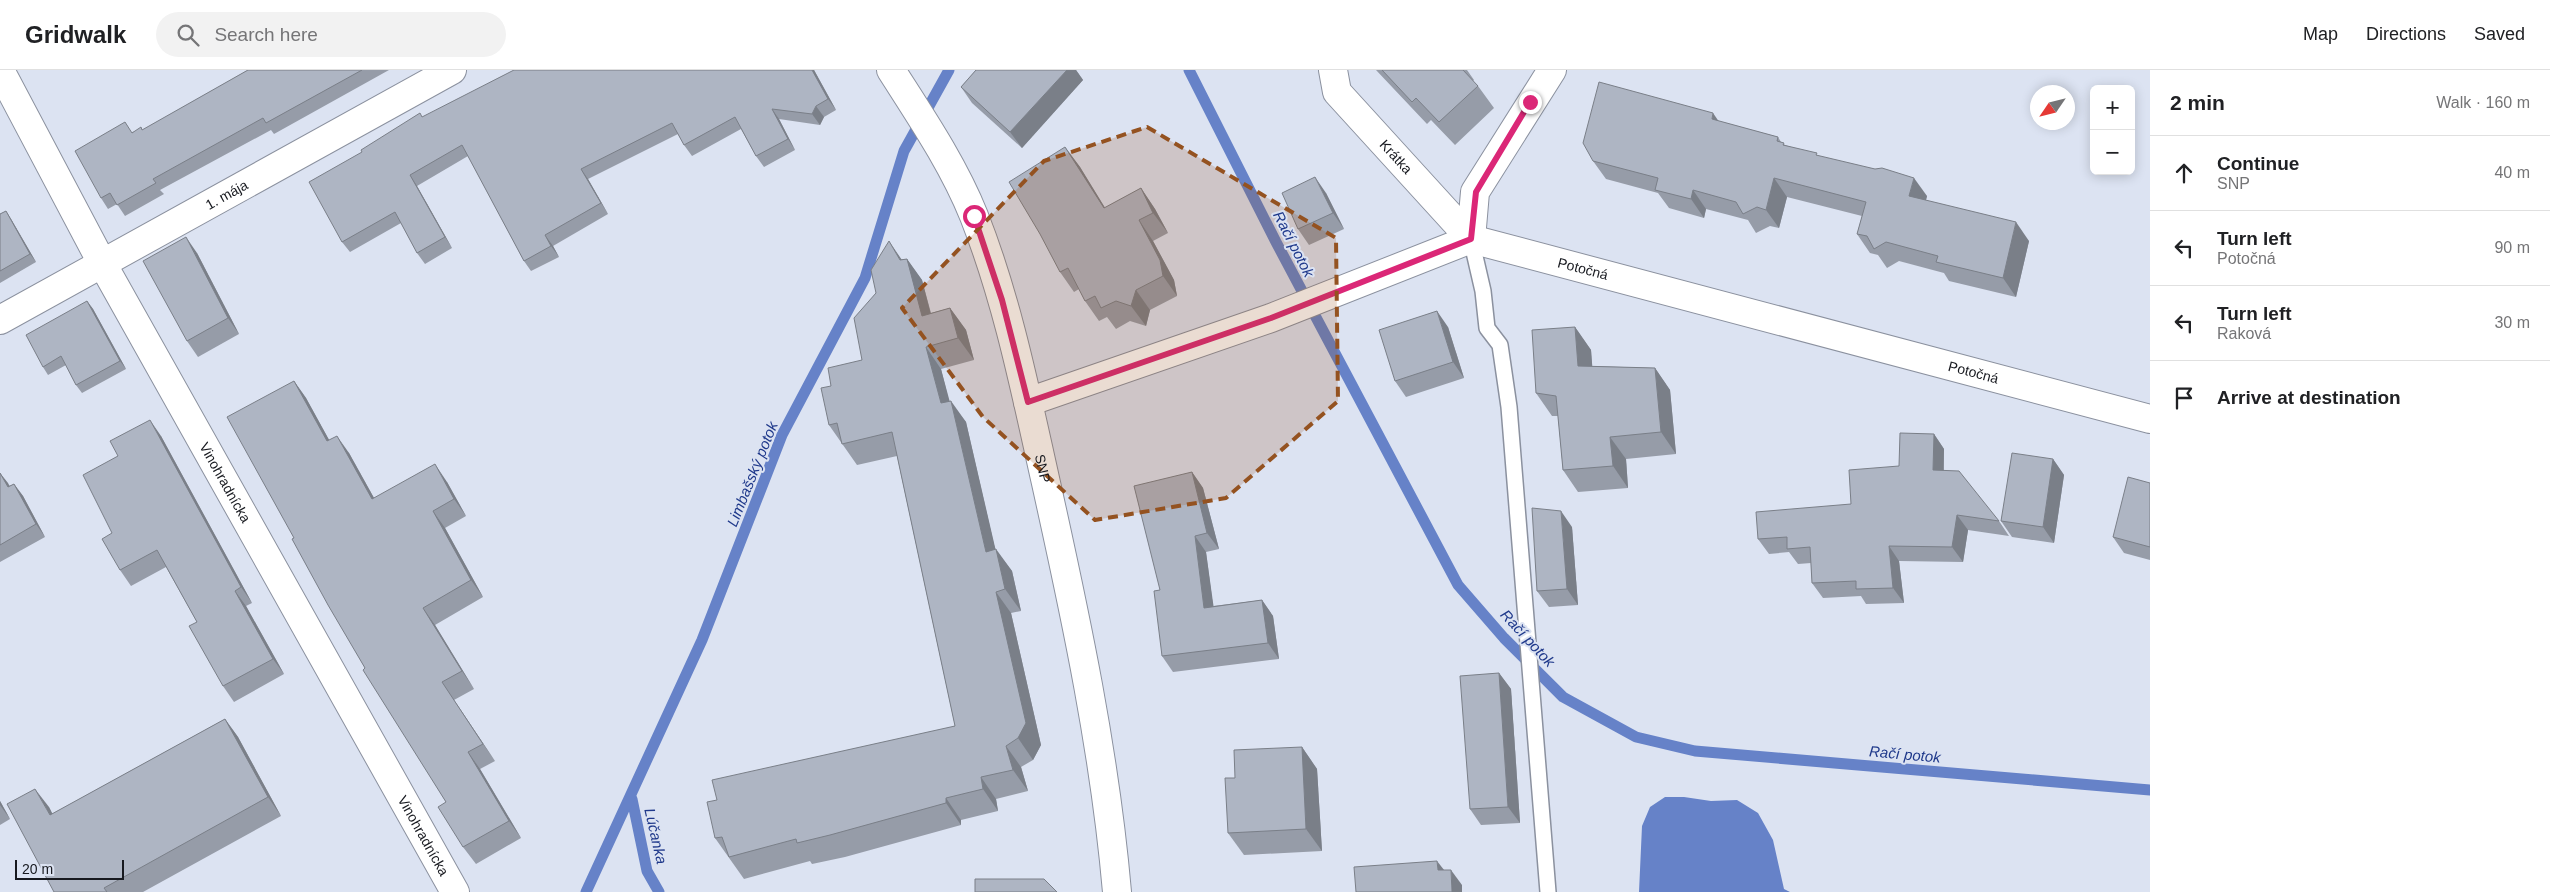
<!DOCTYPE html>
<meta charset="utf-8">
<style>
body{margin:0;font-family:Helvetica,sans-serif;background:#f2f2f2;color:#202124}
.controls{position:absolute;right:15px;top:15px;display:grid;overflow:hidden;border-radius:8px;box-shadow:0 2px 12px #0003}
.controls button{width:45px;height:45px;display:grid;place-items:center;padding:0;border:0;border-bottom:1px solid #e0e0e0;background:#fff;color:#202124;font:25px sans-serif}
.compass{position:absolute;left:2030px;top:15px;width:45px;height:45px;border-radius:50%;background:#fff;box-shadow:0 2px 12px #0003;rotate:235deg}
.scale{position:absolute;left:15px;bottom:12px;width:109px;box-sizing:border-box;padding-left:5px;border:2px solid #17191f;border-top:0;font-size:14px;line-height:18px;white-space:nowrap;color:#17191f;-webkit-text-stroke:4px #dce3f2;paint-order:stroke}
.stop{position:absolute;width:15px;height:15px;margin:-11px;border:4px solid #db2777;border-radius:50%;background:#fff}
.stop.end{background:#db2777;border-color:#fff;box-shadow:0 1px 5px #0008}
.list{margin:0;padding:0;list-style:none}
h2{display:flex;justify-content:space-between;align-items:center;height:65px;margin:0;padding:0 20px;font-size:21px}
h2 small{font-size:16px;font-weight:400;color:#757577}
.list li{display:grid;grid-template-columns:32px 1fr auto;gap:15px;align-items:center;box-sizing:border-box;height:75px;padding:0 20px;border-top:1px solid #e0e0e0}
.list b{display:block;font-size:19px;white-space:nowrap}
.list p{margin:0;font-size:16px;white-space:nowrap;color:#757577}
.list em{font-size:16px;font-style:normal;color:#757577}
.icon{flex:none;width:28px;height:28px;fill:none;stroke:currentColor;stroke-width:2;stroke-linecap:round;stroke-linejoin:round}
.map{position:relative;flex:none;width:2150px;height:822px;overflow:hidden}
header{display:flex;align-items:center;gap:30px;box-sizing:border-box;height:70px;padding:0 25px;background:#fff;border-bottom:1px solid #e0e0e0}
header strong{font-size:24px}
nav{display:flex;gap:28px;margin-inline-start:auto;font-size:18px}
.search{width:350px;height:45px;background:#f2f2f2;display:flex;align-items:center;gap:12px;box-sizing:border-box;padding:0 18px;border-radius:28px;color:#757577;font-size:19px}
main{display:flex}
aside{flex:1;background:#fff}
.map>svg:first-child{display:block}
.water{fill:#6682c8}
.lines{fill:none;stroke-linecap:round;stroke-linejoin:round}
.stream{stroke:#6682c8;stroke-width:11}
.service-casing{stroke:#8b919f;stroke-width:18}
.minor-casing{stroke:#8b919f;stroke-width:30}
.tertiary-casing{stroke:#8b919f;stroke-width:30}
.service{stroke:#fff;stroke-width:15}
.minor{stroke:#fff;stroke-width:28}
.tertiary{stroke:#fff;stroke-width:28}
.wall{fill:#969ca8}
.shaded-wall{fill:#7a7f88}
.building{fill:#aeb5c3;stroke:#7a7f88}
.route{stroke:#db2777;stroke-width:6}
.marked{fill:#945220;fill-opacity:0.2;stroke:#945220;stroke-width:4;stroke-dasharray:10 6;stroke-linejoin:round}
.labels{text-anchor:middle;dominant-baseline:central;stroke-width:4;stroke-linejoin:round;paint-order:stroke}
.street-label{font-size:14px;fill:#17191f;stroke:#dce3f2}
.water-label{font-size:15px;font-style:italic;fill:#1f398b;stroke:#dce3f2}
</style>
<header>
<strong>Gridwalk</strong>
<div class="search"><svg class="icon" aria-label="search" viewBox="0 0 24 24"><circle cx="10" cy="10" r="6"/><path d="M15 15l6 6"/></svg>Search here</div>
<nav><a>Map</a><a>Directions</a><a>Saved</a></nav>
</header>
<main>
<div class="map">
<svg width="2150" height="822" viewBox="0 0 2150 822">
<rect width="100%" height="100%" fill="#dce3f2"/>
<path class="water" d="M 1665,727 L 1684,727 L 1711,731 L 1737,730 L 1758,743 L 1773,770 L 1784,819 L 1790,822 L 1639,822 L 1642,756 L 1650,737 Z"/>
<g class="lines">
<g class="stream">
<path d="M 1189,0 L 1276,172 L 1458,515 L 1504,568 L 1563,627 L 1636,667 L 1695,681 L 2150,720"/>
<path d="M 630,732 L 632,729 L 647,801 L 659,822"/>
<path d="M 586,822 L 702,570 L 782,365 L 865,208 L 904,81 L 949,0"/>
</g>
<g class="service-casing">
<path id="service" d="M 1471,169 L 1483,221 L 1487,258 L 1500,275 L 1509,337 L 1548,822"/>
</g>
<g class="minor-casing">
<g id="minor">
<path id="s1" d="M 0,0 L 102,193 L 455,822"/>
<path id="s2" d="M 1333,0 L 1337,22 L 1471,169"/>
<path d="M 1471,169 L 1475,122 L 1552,0"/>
<path id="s3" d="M 0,250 L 452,0"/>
<path id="s4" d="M 1028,332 L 1271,248 L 1471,169 L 2150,349"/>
</g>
</g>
<g class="tertiary-casing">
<g id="tertiary">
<path id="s5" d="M 891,0 C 921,47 953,94 974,146 C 1008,232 1026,324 1046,413 C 1076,548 1105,684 1117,822"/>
</g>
</g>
<use href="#service" class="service"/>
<use href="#minor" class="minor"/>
<use href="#tertiary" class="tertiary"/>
</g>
<g class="wall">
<path d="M 248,0 L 389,0 L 274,64 L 271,60 L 160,120 L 164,124 L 125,146 L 117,134 L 108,139 L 101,128 L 132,62 L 143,60 Z"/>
<path d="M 814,0 L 836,40 L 824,47 L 820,55 L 779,49 L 795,80 L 764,97 L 756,86 L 741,59 L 692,86 L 684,75 L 678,64 L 588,109 L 608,144 L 553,176 L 559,187 L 531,201 L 524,191 L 468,86 L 417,116 L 452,178 L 425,194 L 417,183 L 401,153 L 350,182 L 342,172 L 362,82 Z"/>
<path d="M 976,0 L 1076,0 L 1083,10 L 1022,78 L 972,33 L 961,17 Z"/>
<path d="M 1376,0 L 1467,0 L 1474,10 L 1473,11 L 1478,16 L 1494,38 L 1455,75 L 1431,50 L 1427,54 Z"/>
<path d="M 1718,51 L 1778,67 L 1781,72 L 1785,75 L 1819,86 L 1927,126 L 1926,130 L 2029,171 L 2016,227 L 1949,211 L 1944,203 L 1899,191 L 1887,198 L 1878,185 L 1870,183 L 1857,164 L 1862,146 L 1787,127 L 1779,158 L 1770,156 L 1756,163 L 1748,150 L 1706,139 L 1704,148 L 1669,138 L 1658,123 L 1606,109 L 1593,91 Z"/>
<path d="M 1065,77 L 1080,97 L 1105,138 L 1141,118 L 1155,139 L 1168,163 L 1153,171 L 1174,210 L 1177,226 L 1150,240 L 1146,256 L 1130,251 L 1116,259 L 1107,247 L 1099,251 L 1085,231 L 1079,219 L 1074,222 L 1060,202 Z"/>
<path d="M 1326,123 L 1344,159 L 1309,175 L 1298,159 Z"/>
<path d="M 6,141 L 11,149 L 36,192 L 0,213 L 0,144 Z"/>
<path d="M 197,183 L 239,264 L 198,287 L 187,271 Z"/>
<path d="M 902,189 L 907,189 L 922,210 L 931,243 L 950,238 L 966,260 L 974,290 L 941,299 L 949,331 L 966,352 L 995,479 L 1012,501 L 1021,541 L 1011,543 L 1041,675 L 1033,690 L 1021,697 L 1028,721 L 996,729 L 998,741 L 961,750 L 961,755 L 845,787 L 812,794 L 810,791 L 744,809 L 715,768 L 717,730 L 955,656 L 897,386 L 857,395 L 829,355 L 831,316 L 862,290 L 876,223 Z"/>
<path d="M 87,231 L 93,239 L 126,299 L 82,323 L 76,315 L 66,295 L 48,305 L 43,297 Z"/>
<path d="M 1448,257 L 1464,308 L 1406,327 L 1395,311 Z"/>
<path d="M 1575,257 L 1591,280 L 1592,296 L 1655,298 L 1670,320 L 1676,384 L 1626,389 L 1628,418 L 1578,422 L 1563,400 L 1558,346 L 1552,346 L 1536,323 Z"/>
<path d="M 294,311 L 306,328 L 329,370 L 349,383 L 374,428 L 447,412 L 466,446 L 445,458 L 483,527 L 435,555 L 474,619 L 454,630 L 495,691 L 480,699 L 521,768 L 476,794 L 463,777 L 446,732 L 365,598 L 294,468 Z"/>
<path d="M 1934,364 L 1944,379 L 1944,401 L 1999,451 L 2009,466 L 1968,460 L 1963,492 L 1899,491 L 1904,533 L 1866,534 L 1861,526 L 1823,528 L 1812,513 L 1811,493 L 1798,494 L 1789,482 L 1769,484 L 1758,469 L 1851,434 L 1899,396 Z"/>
<path d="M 161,366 L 252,533 L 246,536 L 284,604 L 234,632 L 223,616 L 197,552 L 166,497 L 131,516 L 120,500 L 112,463 Z"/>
<path d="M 2053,389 L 2064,405 L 2054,473 L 2012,467 L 2001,451 Z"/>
<path d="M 1192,402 L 1203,418 L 1219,479 L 1206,482 L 1213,536 L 1262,530 L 1273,546 L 1279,589 L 1173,602 L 1162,586 Z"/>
<path d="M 0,403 L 9,416 L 14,414 L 23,426 L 45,467 L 0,492 Z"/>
<path d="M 2150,413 L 2150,490 L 2124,483 L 2113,467 Z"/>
<path d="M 1572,457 L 1578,535 L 1549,537 L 1537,521 Z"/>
<path d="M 1499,603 L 1511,619 L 1520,753 L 1481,755 L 1470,739 Z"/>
<path d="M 225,649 L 238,667 L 281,746 L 143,822 L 54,822 L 49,737 L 52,744 Z"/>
<path d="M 1302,677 L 1317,699 L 1322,781 L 1244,785 L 1228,763 L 1235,708 Z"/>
<path d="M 0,731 L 10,749 L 0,755 Z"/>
</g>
<g class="shaded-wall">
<path d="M 812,0 L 814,0 L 836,40 L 828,29 Z"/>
<path d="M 1067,0 L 1076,0 L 1083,10 L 1022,78 L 1010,62 Z"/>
<path d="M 816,36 L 824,47 L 820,55 L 812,44 Z"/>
<path d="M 772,39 L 779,49 L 795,80 L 788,69 Z"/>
<path d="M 1713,43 L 1726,62 L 1712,49 Z"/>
<path d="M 1065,77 L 1080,97 L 1118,159 L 1104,138 Z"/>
<path d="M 581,99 L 588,109 L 608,144 L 601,133 Z"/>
<path d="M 410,105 L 417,116 L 452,178 L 445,167 Z"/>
<path d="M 1315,107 L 1326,123 L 1344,159 L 1333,143 Z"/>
<path d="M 1774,108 L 1787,127 L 1779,158 L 1766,140 Z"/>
<path d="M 1914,108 L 1927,126 L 1922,145 L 1909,126 Z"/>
<path d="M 1141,118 L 1155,139 L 1168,163 L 1153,143 Z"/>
<path d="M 1693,120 L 1706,139 L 1704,148 L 1691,129 Z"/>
<path d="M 6,141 L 11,149 L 36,192 L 30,184 Z"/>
<path d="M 1139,150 L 1153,171 L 1174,210 L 1177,226 L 1163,206 Z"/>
<path d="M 2016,152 L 2029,171 L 2016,227 L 2003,208 Z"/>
<path d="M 545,165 L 553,176 L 559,187 L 551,176 Z"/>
<path d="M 186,167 L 197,183 L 239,264 L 228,248 Z"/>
<path d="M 889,171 L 904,193 L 907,189 L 922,210 L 937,268 L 922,246 L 900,190 Z"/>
<path d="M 1136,220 L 1150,240 L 1146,256 L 1131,236 Z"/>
<path d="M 87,231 L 93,239 L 126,299 L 120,291 Z"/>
<path d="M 950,238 L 966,260 L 974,290 L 958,268 Z"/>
<path d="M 1437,241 L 1448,257 L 1464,308 L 1453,292 Z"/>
<path d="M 1575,257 L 1591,280 L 1594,318 L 1578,296 Z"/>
<path d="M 926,277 L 941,299 L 956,355 L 941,333 Z"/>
<path d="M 1655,298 L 1670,320 L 1676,384 L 1661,362 Z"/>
<path d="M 294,311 L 306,328 L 339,388 L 327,371 Z"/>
<path d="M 951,331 L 966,352 L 1001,503 L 986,482 Z"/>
<path d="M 150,350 L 161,366 L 252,533 L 241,517 Z"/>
<path d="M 1934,364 L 1944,379 L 1943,415 L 1933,400 Z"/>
<path d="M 337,366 L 349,383 L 384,446 L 372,429 Z"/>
<path d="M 1610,367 L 1626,389 L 1628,418 L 1613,396 Z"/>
<path d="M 2053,389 L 2064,405 L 2054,473 L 2043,457 Z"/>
<path d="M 435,394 L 447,412 L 466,446 L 454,429 Z"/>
<path d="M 1192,402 L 1203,418 L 1219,479 L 1207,463 Z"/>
<path d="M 0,403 L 8,413 L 17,430 L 8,417 Z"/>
<path d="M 14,414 L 23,426 L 45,467 L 36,454 Z"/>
<path d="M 433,441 L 445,458 L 483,527 L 471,510 Z"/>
<path d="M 1561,441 L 1572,457 L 1578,535 L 1567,519 Z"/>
<path d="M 1957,445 L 1968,460 L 1963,492 L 1952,477 Z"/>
<path d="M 1195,466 L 1206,482 L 1216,554 L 1204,538 Z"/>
<path d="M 1889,476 L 1899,491 L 1904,533 L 1893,518 Z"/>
<path d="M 996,479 L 1012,501 L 1021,541 L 1005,519 Z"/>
<path d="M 235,521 L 246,536 L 284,604 L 273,589 Z"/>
<path d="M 996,522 L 1011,543 L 1041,675 L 1033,690 L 1018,668 Z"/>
<path d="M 1262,530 L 1273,546 L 1279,589 L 1268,573 Z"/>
<path d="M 423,538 L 435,555 L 474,619 L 462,601 Z"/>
<path d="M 1499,603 L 1511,619 L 1520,753 L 1508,737 Z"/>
<path d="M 442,612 L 454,630 L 495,691 L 483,674 Z"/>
<path d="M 225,649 L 238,667 L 281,746 L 268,727 Z"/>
<path d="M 1006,676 L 1021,697 L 1028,721 L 1013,700 Z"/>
<path d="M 1302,677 L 1317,699 L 1322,781 L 1306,759 Z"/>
<path d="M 468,682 L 480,699 L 521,768 L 509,751 Z"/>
<path d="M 981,707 L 996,729 L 998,741 L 983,719 Z"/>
<path d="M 35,719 L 49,737 L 63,764 L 50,745 Z"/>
<path d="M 946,728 L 961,750 L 961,755 L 946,733 Z"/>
<path d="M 0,731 L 10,749 L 0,735 Z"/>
<path d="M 1437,791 L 1448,805 L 1438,800 Z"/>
<path d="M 1451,800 L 1462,815 L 1462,822 L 1452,822 Z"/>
</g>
<g class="building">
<path d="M 248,0 L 362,0 L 266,53 L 263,48 L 153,109 L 156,113 L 117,135 L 110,123 L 101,128 L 75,81 L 125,52 L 132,63 L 141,57 L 142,60 Z"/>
<path d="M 514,0 L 812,0 L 828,29 L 816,36 L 812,44 L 772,39 L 788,69 L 756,86 L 735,47 L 684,75 L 672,53 L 581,99 L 601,133 L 545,165 L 551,176 L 524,191 L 462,75 L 410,105 L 445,167 L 417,183 L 395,142 L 342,172 L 309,112 L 362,82 L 361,80 L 420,43 L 422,47 Z"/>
<path d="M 976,0 L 1067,0 L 1010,62 L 961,17 Z"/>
<path d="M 1382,0 L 1463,0 L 1478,16 L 1439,52 L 1416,28 L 1412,32 Z"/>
<path d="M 1599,12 L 1713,43 L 1712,49 L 1778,67 L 1777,71 L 1784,73 L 1783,75 L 1817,83 L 1816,85 L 1875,99 L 1882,98 L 1914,108 L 1909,126 L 2016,152 L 2003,208 L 1936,192 L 1938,186 L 1886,172 L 1874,179 L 1867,166 L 1857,164 L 1866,132 L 1774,108 L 1766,140 L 1757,137 L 1743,144 L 1736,132 L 1693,120 L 1691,129 L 1655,120 L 1658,108 L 1593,91 L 1583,73 Z"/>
<path d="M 1065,77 L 1104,138 L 1141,118 L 1153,143 L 1139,150 L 1160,190 L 1163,206 L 1136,220 L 1131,236 L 1116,231 L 1101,238 L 1095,226 L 1085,231 L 1068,198 L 1060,202 L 1040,164 L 1009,112 Z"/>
<path d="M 1315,107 L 1333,143 L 1298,159 L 1282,123 Z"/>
<path d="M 6,141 L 30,184 L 0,201 L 0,144 Z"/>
<path d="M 186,167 L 228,248 L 187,271 L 143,191 Z"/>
<path d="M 889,171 L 900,190 L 907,189 L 922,246 L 950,238 L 958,268 L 926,277 L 941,333 L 951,331 L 986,482 L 996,479 L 1005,519 L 996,522 L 1026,653 L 1018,668 L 1006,676 L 1013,700 L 981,707 L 983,719 L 946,728 L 946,733 L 830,765 L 797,773 L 796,769 L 729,787 L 722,767 L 715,768 L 707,732 L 717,730 L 712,710 L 955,656 L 892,362 L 842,374 L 837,353 L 829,355 L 821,318 L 831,316 L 828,298 L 862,290 L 854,248 L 876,223 L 871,200 Z"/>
<path d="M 87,231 L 120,291 L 76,315 L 61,286 L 43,297 L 26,265 Z"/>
<path d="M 1437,241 L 1453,292 L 1395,311 L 1379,260 Z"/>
<path d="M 1575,257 L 1578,296 L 1655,298 L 1661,362 L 1610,367 L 1613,396 L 1563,400 L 1556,326 L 1536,323 L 1532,260 Z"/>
<path d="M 294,311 L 327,371 L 337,366 L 372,429 L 435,394 L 454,429 L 433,441 L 471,510 L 423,538 L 462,601 L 442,612 L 483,674 L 468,682 L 509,751 L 463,777 L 438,737 L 446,732 L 363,600 L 365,598 L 328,535 L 292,469 L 294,468 L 227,347 Z"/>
<path d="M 150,350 L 241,517 L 235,521 L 273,589 L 223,616 L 189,556 L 197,552 L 157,480 L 120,500 L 102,469 L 112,463 L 83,405 L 118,386 L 110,371 Z"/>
<path d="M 1900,363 L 1934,364 L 1933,400 L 1959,401 L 1999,451 L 1957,445 L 1952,477 L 1889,476 L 1893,518 L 1856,519 L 1856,511 L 1812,513 L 1810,477 L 1787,479 L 1787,467 L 1758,469 L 1756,442 L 1851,434 L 1849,400 L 1899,396 Z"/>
<path d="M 2012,383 L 2053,389 L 2043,457 L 2001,451 Z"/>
<path d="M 1192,402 L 1207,463 L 1195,466 L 1204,538 L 1262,530 L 1268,573 L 1162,586 L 1154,521 L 1160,520 L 1134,416 Z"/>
<path d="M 0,403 L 8,417 L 14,414 L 36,454 L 0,475 Z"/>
<path d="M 2128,407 L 2150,413 L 2150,477 L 2113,467 Z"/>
<path d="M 1532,438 L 1561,441 L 1567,519 L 1537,521 Z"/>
<path d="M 1499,603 L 1508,737 L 1470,739 L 1460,606 Z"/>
<path d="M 225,649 L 268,727 L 104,818 L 107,822 L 54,822 L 7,734 L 35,719 L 50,745 Z"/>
<path d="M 1302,677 L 1306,759 L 1228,763 L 1225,708 L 1235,708 L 1234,680 Z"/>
<path d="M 1437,791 L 1438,800 L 1451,800 L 1452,822 L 1356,822 L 1354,797 Z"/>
<path d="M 975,809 L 1044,809 L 1057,822 L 975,822 Z"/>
</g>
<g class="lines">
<path class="route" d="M 974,146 L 1002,230 L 1028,332 L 1271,248 L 1471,169 L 1476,122 L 1530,32"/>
</g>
<path class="marked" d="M 1147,57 L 1336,168 L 1338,331 L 1226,428 L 1095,450 L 983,347 L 902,238 L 1044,91 Z"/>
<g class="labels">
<g class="street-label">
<text stroke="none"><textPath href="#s2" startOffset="110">Krátka</textPath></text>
<text stroke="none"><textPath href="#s3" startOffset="259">1. mája</textPath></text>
<text stroke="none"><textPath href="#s4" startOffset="588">Potočná</textPath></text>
<text stroke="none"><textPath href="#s4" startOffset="992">Potočná</textPath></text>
<text stroke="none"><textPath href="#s5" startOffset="430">SNP</textPath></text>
<text stroke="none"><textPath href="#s1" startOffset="470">Vinohradnícka</textPath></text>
<text stroke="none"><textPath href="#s1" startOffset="875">Vinohradnícka</textPath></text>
</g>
<g class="water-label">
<text transform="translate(1294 174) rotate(63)">Račí potok</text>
<text transform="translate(752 404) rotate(-68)">Limbašský potok</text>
<text transform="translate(1528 568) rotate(47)">Račí potok</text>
<text transform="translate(1905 684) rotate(5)">Račí potok</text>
<text transform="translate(656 766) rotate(77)">Lúčanka</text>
</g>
</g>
</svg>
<div class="controls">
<button>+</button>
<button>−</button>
</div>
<svg class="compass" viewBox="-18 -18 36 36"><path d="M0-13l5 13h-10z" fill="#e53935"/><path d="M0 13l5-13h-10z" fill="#757577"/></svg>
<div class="scale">20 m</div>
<div class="stop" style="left:974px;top:146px"></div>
<div class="stop end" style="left:1530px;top:32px"></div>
</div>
<aside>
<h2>2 min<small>Walk · 160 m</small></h2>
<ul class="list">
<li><svg class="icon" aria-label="ahead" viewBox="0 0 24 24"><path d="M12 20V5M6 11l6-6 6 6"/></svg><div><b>Continue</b><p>SNP</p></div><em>40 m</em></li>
<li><svg class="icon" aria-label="left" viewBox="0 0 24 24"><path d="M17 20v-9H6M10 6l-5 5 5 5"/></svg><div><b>Turn left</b><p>Potočná</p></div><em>90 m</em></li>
<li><svg class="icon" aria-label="left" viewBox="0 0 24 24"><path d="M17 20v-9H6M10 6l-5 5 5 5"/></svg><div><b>Turn left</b><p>Raková</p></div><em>30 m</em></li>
<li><svg class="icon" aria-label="arrive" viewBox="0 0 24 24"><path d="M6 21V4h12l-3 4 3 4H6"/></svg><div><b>Arrive at destination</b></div></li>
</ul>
</aside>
</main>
